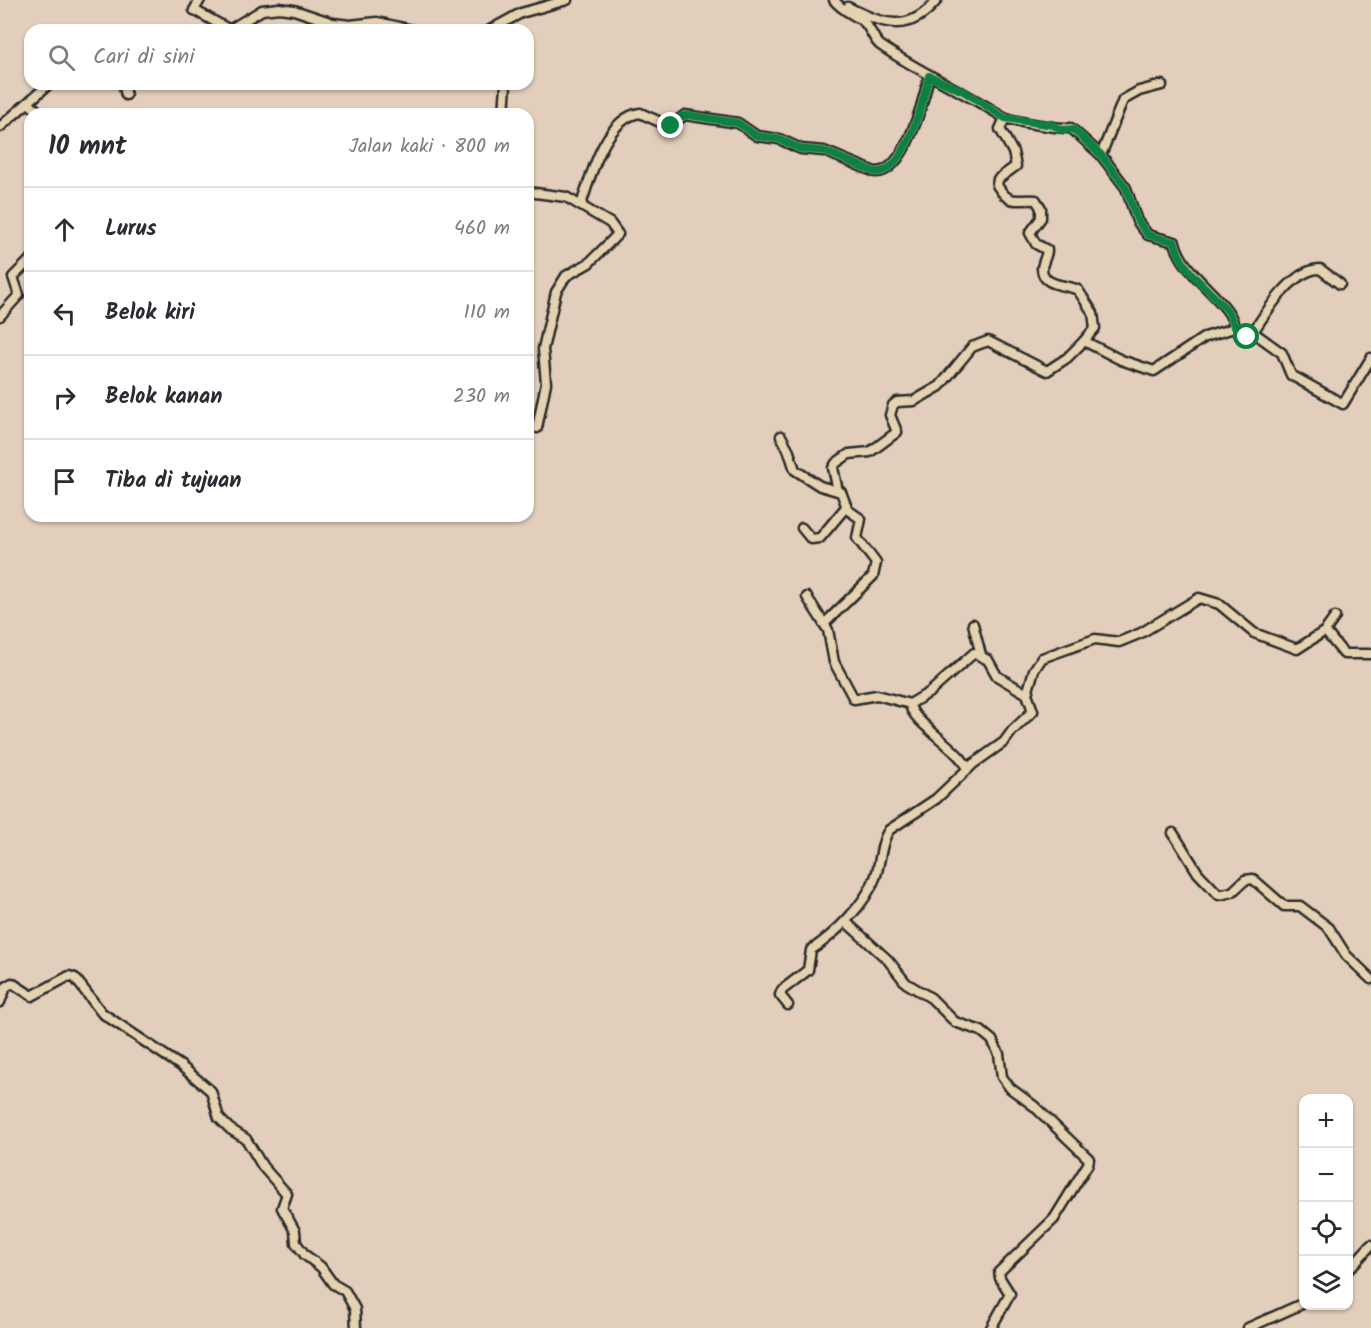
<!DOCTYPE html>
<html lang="id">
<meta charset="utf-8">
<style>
body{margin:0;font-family:Kalam,sans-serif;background:#f2f2f3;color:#2b2b33}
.controls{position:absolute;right:18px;bottom:18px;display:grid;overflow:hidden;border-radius:12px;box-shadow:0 2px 4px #0004}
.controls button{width:54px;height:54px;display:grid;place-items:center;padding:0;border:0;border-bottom:2px solid #e1e1e2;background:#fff;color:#2b2b33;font:30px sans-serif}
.stop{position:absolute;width:18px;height:18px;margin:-14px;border:4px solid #0b8043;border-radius:50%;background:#fff}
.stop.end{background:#0b8043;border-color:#fff;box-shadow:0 2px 6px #0008}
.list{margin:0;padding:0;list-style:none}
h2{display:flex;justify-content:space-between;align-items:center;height:78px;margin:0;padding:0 24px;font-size:26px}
h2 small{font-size:20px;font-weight:400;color:#7c7c81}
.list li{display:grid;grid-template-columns:39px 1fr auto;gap:18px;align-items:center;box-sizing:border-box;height:84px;padding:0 24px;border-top:2px solid #e1e1e2}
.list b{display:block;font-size:22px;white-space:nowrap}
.list em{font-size:20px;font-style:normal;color:#7c7c81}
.icon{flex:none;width:33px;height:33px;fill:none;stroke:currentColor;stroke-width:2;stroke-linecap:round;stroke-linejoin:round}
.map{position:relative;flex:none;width:1371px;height:1328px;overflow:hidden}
.search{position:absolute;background:#fff;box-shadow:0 2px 4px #0004;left:24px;top:24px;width:510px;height:66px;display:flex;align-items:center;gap:15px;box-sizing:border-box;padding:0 21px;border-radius:18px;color:#7c7c81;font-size:22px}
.panel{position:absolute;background:#fff;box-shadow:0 2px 4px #0004;left:24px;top:108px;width:510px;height:414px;border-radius:18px}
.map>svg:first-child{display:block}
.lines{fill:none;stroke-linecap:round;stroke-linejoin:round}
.minor-casing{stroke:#2b2b2b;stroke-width:13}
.minor{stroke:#e5d2b0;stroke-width:8}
.route{stroke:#0b8043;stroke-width:8}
</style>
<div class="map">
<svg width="1371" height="1328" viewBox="0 0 1371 1328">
<rect width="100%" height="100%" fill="#e2cebb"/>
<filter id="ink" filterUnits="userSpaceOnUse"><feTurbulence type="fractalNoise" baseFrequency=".0167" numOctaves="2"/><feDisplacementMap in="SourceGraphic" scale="12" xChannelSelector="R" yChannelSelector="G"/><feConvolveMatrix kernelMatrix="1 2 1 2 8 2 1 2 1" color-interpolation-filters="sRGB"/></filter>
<g filter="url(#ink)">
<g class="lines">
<g class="minor-casing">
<g id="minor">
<path d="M 200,0 L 194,10 L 230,30"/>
<path d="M 834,0 C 842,11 854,14 864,22 C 871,29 873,39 880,45 C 920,73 964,91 1005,118 L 1000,129 L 1013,152 L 1016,166 L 998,179 L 997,185 C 1010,207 1017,198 1036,200 L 1041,208 L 1041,218 L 1030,233 L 1036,244 L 1047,250 C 1047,257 1042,262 1042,269 C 1043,287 1066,284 1078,290 L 1093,313 L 1095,328 L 1084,341"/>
<path d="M 848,7 C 883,24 909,35 937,0"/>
<path d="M 229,30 L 262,10 L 279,8 L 294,10 L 333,23 L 350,25 L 377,22 L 413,30"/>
<path d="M 490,30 L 521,13 L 567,0"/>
<path d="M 123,84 L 126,95"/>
<path d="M 28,103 L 42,114"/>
<path d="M 504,114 L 506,84"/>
<path d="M 1005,118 C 1017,122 1062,129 1071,128 L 1101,155 L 1126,188 L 1137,221 L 1148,235 L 1175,242 C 1182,276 1234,303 1234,328"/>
<path d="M 0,127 L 49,84"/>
<path d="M 1101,155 L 1123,100 L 1139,91 L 1162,85"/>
<path d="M 528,192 L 566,197 L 610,223 L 618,234 L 589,263 L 566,276 L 556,292 L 543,349 L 546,383 L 537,428"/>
<path d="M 581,205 C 590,178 605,118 640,113 L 669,126 L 685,115 L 738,123 L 757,136 L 779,139 L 801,149 L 824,151 L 875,172 C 905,174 924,99 929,76"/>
<path d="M 0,316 L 19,295 L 13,277 L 30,260"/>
<path d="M 1253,332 C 1266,312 1293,269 1320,269 L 1340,284"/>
<path d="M 781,436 L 788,449 L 795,470 L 820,486 L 841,492 L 848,510 L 861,519 L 857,538 L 876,563 L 873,576 L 824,624"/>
<path d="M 838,491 L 833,468 L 836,463 L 849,454 L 870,452 L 897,432 L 890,415 L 893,405 L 897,402 L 914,401 L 940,386 L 972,347 L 988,341 L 1047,371 L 1067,358 L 1084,341 L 1121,360 L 1154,371 L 1205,337 L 1234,328 L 1243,337 L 1253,332 L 1282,353 L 1291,375 L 1343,404 L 1371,358"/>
<path d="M 802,528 L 811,539 L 820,538 L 846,507"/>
<path d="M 973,624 L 981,655"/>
<path d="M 1325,631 L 1335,617"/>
<path d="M 1027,694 L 1034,670 L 1042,658 L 1095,639 L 1119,642 L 1141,633 L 1199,598 L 1219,604 L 1254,633 L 1297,649 L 1325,631 L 1344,654 L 1371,654"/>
<path d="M 910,704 C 910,721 960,749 968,769"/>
<path d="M 1173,833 L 1198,873 L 1219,895 L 1232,892 L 1245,880 L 1253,879 L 1284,906 L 1300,906 L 1329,928 L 1346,955 L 1371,979"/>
<path d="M 846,922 L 888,960 L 906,983 L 931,998 L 955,1022 L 981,1031 L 992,1040 L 999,1054 L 1002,1077 L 1010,1088 L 1034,1106 L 1089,1159 L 1088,1164 L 1054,1219 L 999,1272 L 1000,1278 L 1010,1294 L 991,1328"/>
<path d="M 0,1002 L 6,987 L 12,983 L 32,996 L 69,976 L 75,978 L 102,1013 L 181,1066 L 211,1091 L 219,1118 L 230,1129 L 246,1139 L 263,1167 L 287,1194 L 282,1208 L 295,1231 L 296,1243 L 305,1255 L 321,1267 L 333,1284 L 345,1291 L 355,1309 L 356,1328"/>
<path d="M 788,1005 L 780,995 L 782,990 L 808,970 L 811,950 C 834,935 865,905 875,878 C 881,863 880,843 889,830 L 936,799 L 973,764 L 1004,742 L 1012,731 L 1033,711 L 1027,694 L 997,676 L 988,660 L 974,653 L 930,692 L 910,704 L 877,695 L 854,699 L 834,662 L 828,630 L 807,597"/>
<path d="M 1348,1270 L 1371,1245"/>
<path d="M 1248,1328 L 1304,1303"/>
</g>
</g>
<use href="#minor" class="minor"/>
</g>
</g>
<g class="lines" filter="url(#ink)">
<path class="route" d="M 671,126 L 680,117 L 688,115 L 738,123 L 757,136 L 779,139 L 801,149 L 824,151 L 875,172 C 905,175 924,99 929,76 L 963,91 L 1005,118 L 1053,125 L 1062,130 L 1073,129 L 1101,155 L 1126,188 L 1137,220 L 1148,235 L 1175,242 C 1181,271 1208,288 1226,309 C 1233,317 1233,327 1239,334 L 1247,337"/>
</g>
</svg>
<div class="controls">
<button>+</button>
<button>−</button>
<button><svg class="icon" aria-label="locate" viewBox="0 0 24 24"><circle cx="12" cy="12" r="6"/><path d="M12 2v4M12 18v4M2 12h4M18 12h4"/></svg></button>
<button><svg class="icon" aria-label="layers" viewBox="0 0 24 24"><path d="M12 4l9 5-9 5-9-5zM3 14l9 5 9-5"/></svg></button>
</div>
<div class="stop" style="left:1247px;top:337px"></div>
<div class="stop end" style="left:671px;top:126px"></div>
<div class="search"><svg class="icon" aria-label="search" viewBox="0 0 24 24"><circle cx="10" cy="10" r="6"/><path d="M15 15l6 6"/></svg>Cari di sini</div>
<section class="panel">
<h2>10 mnt<small>Jalan kaki · 800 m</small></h2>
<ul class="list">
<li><svg class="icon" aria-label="ahead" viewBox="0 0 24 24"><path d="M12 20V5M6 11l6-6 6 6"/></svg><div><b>Lurus</b></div><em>460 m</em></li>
<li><svg class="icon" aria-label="left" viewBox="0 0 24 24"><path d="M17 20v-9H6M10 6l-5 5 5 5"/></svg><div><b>Belok kiri</b></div><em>110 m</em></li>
<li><svg class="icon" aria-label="right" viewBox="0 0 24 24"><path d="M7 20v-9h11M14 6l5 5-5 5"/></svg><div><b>Belok kanan</b></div><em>230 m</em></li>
<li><svg class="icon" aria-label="arrive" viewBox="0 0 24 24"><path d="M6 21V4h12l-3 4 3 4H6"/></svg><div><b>Tiba di tujuan</b></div></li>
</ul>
</section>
</div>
